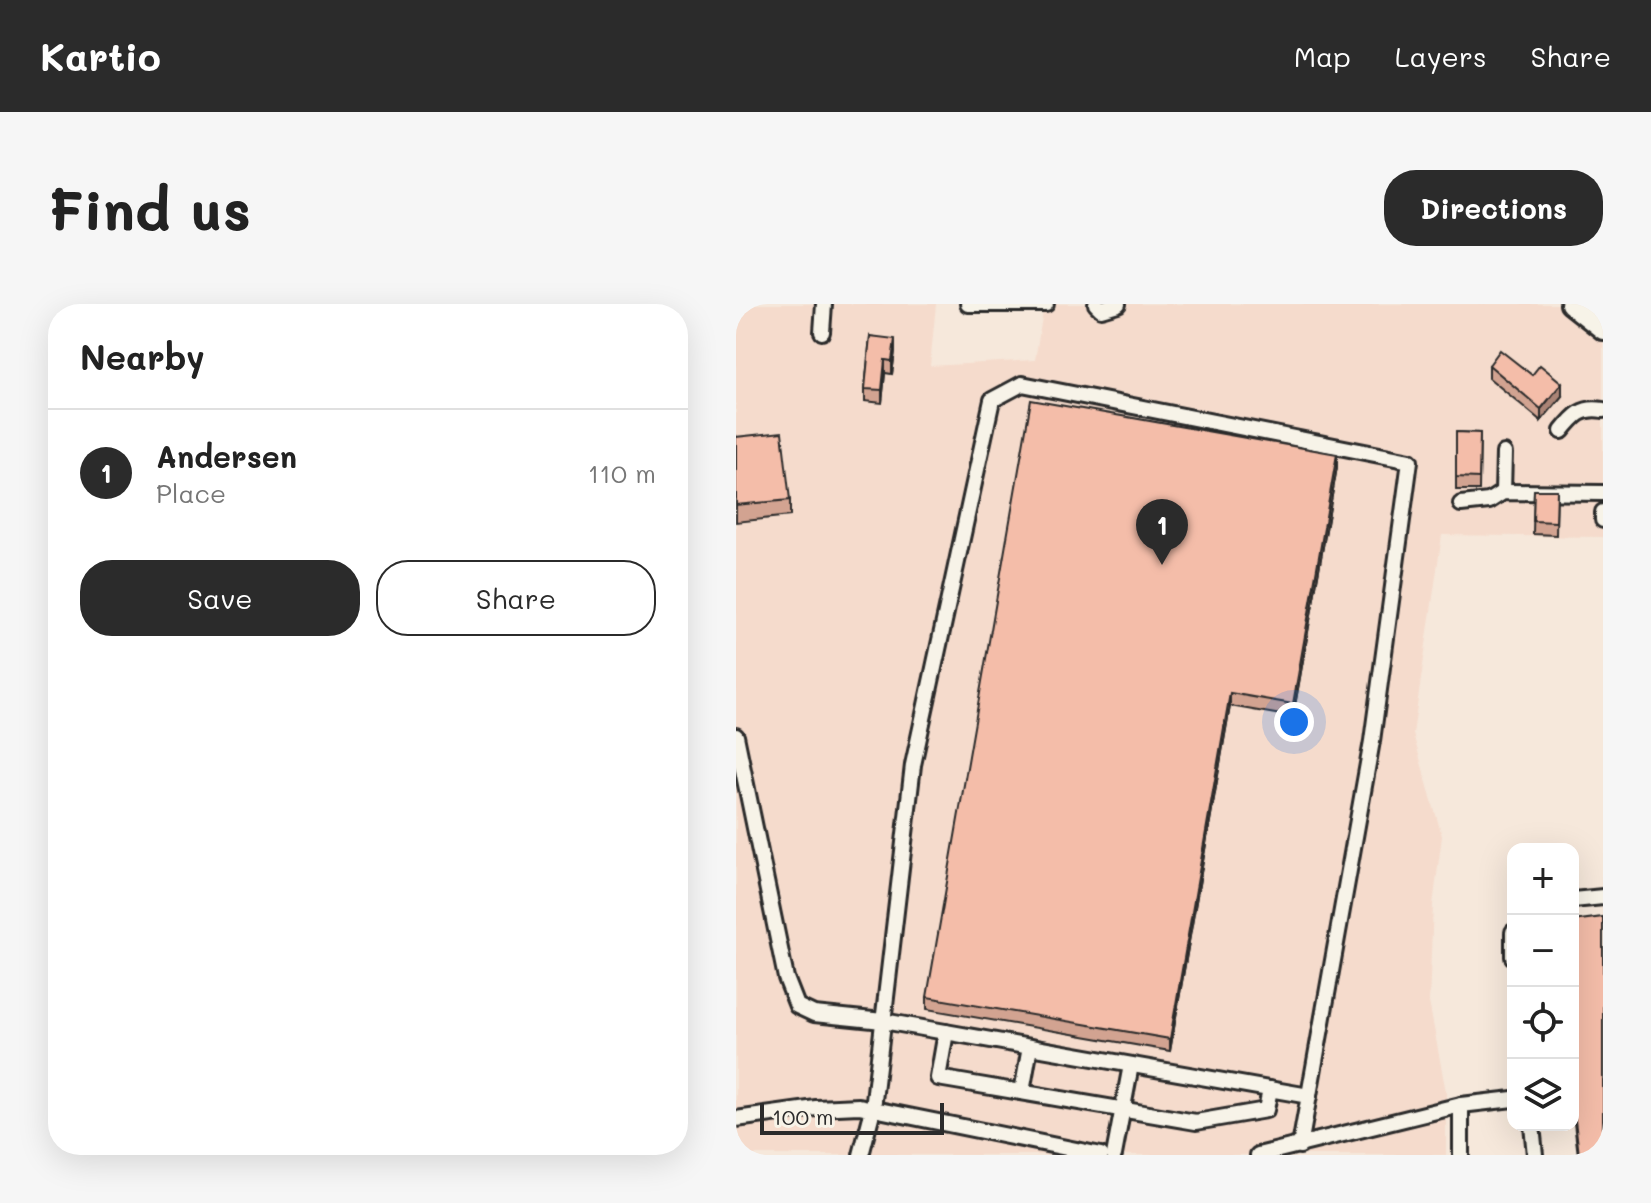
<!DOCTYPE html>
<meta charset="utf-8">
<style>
body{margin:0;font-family:Mali,sans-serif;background:#f6f6f6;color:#222}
.controls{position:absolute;right:24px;bottom:24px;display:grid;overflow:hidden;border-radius:16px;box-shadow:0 8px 32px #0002}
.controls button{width:72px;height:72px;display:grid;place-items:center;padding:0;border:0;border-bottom:2px solid #e0e0e0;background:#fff;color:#222;font:40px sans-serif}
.scale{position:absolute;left:24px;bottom:20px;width:184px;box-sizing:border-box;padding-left:8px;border:4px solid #2b2b2b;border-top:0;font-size:22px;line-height:28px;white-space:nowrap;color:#2b2b2b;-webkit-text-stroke:6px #f7f3e8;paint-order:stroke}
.you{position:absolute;left:558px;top:418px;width:28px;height:28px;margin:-20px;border:6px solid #fff;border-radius:50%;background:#1a73e8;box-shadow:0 0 0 12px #1a73e833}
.badge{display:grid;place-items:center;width:52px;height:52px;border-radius:50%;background:#2b2b2b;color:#fff;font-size:26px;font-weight:700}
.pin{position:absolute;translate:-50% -66px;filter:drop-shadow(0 2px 4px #0008)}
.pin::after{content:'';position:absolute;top:42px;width:28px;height:24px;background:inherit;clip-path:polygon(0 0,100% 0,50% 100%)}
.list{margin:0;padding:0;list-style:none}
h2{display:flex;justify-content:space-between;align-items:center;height:104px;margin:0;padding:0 32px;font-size:34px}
h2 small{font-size:26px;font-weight:400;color:#767676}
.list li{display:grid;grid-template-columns:52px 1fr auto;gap:24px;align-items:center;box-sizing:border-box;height:128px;padding:0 32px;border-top:2px solid #e0e0e0}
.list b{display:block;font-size:30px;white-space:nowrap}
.list p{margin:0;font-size:26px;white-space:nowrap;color:#767676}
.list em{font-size:26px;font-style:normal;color:#767676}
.actions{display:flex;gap:16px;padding:24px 32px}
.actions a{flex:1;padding:18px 0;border:2px solid #2b2b2b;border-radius:32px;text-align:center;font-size:28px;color:#2b2b2b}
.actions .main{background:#2b2b2b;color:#fff}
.icon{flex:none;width:44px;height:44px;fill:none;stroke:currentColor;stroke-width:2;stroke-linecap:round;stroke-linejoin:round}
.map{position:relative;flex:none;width:867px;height:851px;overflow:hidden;border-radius:32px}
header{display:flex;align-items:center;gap:48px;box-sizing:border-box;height:112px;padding:0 40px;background:#2b2b2b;color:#fff}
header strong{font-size:38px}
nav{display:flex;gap:44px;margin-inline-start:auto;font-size:28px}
.intro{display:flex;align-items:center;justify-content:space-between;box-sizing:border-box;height:192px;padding:0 48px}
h1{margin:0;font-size:56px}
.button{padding:20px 36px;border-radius:32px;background:#2b2b2b;color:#fff;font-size:28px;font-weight:700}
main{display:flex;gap:48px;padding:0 48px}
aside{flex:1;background:#fff;border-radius:32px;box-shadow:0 8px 32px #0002}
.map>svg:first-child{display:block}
.built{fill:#f5dbcc}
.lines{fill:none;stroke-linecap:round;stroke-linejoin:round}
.minor-casing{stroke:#2b2b2b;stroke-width:20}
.major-casing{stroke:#2b2b2b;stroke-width:24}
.minor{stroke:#f7f3e8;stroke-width:14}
.major{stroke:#f7f3e8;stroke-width:18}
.wall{fill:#d2a391;stroke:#2b2b2b;stroke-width:2}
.shaded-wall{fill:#ab8476;stroke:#2b2b2b;stroke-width:2}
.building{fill:#f4bda9;stroke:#2b2b2b;stroke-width:2}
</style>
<header>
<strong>Kartio</strong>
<nav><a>Map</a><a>Layers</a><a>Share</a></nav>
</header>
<div class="intro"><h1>Find us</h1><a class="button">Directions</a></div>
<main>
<aside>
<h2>Nearby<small></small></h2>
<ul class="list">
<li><span class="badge">1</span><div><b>Andersen</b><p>Place</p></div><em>110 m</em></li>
</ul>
<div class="actions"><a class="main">Save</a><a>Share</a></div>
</aside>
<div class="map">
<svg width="867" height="851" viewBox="0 0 867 851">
<rect width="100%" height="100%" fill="#f6e8db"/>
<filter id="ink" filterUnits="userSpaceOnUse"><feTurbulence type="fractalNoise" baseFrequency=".0125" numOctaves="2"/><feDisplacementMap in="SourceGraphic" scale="16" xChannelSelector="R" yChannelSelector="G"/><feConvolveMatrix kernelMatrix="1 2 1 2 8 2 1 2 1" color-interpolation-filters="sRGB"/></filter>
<g filter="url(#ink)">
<path class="built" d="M 0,0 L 200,0 L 194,62 L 299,56 L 308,1 L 284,0 L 867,0 L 867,233 L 706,231 L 677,430 L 706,532 L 697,601 L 693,698 L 710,788 L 710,851 L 0,851 Z"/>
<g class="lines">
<g class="minor-casing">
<g id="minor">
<path d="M 232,0 L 310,0"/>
<path d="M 360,0 L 365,5 L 382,0"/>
<path d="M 86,28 L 88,0"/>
<path d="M 826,127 C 838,112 846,102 867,106"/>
<path d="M 767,188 L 768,149"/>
<path d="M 725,200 L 753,197 L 767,188 L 867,189"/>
<path d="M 867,208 L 867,216"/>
<path d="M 0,432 L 50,674 L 61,702 L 78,710 L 147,717 L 573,792"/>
<path d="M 837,596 L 867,593"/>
<path d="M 777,628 L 777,653"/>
<path d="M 210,728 L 202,774 L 460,818 L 530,806 L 534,785"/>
<path d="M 286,788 L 294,743"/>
<path d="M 725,801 L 725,851"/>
<path d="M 0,815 L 80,804 L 123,802 L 365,851"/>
<path d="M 796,821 L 799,851"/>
<path d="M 125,851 L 137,805 L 177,461 L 256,96 L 286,80 L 674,157 L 636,437 L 564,842"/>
<path d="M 378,851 L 395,761"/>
<path d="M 522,851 L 725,801 L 777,795"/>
</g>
</g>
<g class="major-casing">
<path id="major" d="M 834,0 L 867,26"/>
</g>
<use href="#minor" class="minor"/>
<use href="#major" class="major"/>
</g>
<g class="wall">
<path d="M 134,32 L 159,47 L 156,70 L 149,69 L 146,99 L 129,97 L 129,85 Z"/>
<path d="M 753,61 L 796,71 L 826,92 L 805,117 L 753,74 Z"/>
<path d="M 720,128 L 744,129 L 743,186 L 720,186 Z"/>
<path d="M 0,133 L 54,196 L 54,212 L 0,218 Z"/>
<path d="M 601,163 L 557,413 L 494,402 L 434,747 L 191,705 L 191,693 Z"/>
<path d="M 798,186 L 821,186 L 820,231 L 797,230 Z"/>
<path d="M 837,617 L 867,851 L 842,851 L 837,811 Z"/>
</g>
<g class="shaded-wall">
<path d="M 159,35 L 159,47 L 156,70 L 156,57 Z"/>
<path d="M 149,56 L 149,69 L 146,99 L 146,86 Z"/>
<path d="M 826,79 L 826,92 L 805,117 L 805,105 Z"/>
<path d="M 601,150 L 601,163 L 557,413 L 557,400 Z"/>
<path d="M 494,389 L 494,402 L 434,747 L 434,735 Z"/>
</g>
<g class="building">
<path d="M 134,32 L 159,35 L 156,57 L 149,56 L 146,86 L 129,85 Z"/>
<path d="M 764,46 L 796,71 L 804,61 L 826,79 L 805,105 L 753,61 Z"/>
<path d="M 295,96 L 601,150 L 557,400 L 494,389 L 434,735 L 191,693 Z"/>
<path d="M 46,128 L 54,196 L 0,201 L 0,133 Z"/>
<path d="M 720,128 L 744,129 L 743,174 L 720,173 Z"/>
<path d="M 798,186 L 821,186 L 820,218 L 797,217 Z"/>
<path d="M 867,613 L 867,851 L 843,851 L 837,798 L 837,617 Z"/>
</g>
</g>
</svg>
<div class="controls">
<button>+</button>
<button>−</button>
<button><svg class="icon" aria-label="locate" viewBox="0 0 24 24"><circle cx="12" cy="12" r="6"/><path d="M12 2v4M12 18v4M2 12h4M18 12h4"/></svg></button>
<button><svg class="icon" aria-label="layers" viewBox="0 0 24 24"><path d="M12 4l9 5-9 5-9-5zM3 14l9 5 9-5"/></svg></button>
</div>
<div class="scale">100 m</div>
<div class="you"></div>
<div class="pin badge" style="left:426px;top:261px">1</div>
</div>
</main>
